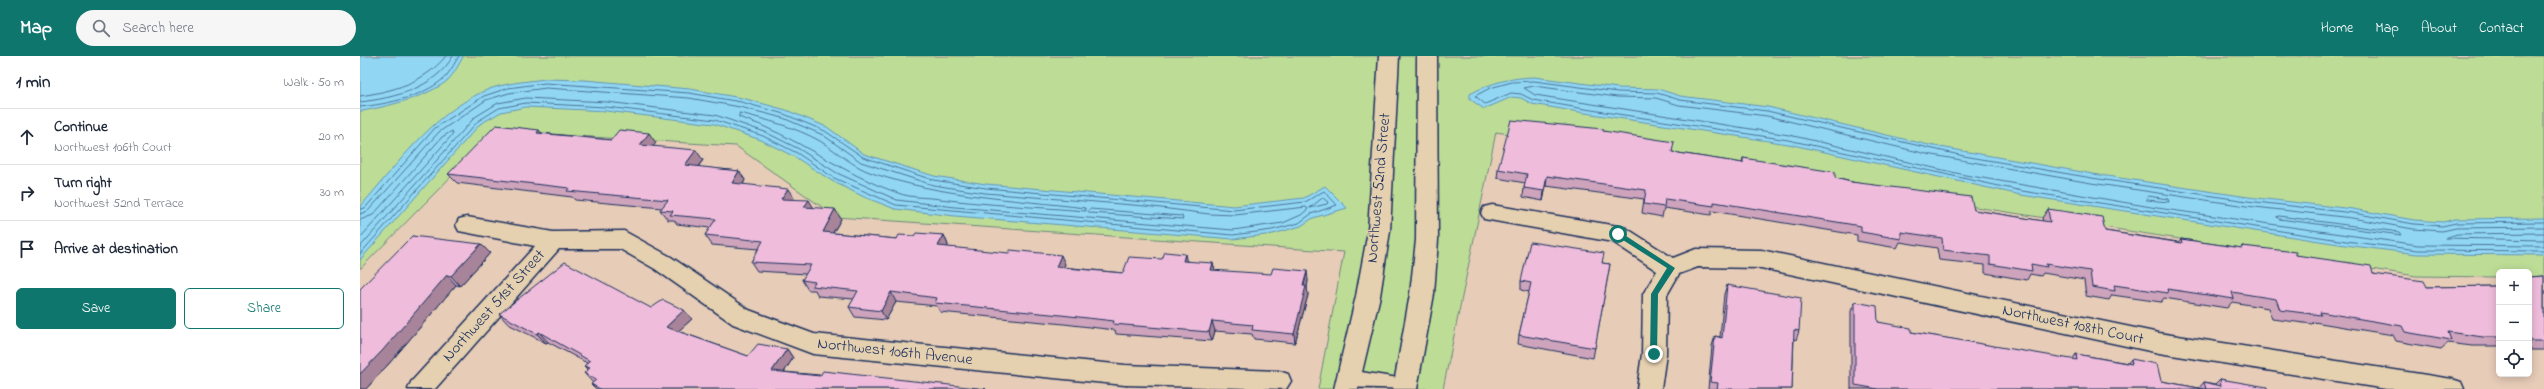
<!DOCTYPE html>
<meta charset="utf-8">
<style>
body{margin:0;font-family:"Indie Flower",sans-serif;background:#f6f6f7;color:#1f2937}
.controls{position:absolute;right:12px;bottom:12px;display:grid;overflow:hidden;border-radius:6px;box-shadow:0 2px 10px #0003}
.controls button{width:36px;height:36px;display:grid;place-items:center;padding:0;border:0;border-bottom:1px solid #e0e1e3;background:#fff;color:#1f2937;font:20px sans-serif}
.stop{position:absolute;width:12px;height:12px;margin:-9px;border:3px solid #0f766e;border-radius:50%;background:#fff}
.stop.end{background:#0f766e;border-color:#fff;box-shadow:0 1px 4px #0008}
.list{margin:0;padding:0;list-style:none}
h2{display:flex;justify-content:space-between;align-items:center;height:52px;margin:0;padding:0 16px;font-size:17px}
h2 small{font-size:13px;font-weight:400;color:#747a83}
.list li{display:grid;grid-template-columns:26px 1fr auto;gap:12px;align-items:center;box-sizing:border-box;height:56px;padding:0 16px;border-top:1px solid #e0e1e3}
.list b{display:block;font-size:15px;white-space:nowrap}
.list p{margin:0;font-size:13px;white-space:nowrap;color:#747a83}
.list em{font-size:13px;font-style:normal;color:#747a83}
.actions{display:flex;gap:8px;padding:12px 16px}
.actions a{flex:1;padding:9px 0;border:1px solid #0f766e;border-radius:6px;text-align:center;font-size:14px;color:#0f766e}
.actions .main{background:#0f766e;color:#fff}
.icon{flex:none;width:22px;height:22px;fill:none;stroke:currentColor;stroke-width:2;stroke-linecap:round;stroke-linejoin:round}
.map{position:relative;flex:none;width:2184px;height:333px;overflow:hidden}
header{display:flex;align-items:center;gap:24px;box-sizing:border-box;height:56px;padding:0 20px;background:#0f766e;color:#fff}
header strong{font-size:19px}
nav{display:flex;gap:22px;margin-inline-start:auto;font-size:14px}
.search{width:280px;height:36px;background:#f6f6f7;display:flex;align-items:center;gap:10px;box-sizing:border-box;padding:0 14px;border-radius:22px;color:#747a83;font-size:15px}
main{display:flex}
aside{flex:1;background:#fff}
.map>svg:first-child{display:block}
.green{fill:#bddd96;stroke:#6c867a}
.water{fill:#91d7f3;stroke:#6294b7}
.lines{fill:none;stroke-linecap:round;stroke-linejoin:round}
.shore{stroke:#4a729a;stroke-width:1}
.street-casing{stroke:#1b2f5e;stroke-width:3}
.secondary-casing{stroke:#1b2f5e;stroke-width:3}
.street{fill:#e5d0af;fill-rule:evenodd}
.secondary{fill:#e5d0af;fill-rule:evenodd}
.wall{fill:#cea3bc;stroke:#1b2f5e}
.shaded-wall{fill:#a78499;stroke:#1b2f5e}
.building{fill:#efbddb;stroke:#1b2f5e}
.route{fill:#0f766e}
.labels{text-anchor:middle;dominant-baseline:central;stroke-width:3;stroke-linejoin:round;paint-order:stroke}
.street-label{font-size:16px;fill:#1b2f5e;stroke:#e5d0af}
</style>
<header>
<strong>Map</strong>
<div class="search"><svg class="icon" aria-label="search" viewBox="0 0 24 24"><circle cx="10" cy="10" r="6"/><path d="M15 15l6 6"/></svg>Search here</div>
<nav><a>Home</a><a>Map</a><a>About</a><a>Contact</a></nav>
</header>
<main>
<aside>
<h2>1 min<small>Walk · 50 m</small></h2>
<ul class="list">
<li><svg class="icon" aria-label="ahead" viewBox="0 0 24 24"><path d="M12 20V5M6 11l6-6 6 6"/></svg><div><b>Continue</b><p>Northwest 106th Court</p></div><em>20 m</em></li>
<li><svg class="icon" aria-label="right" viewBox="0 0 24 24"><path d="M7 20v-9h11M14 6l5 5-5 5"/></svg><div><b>Turn right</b><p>Northwest 52nd Terrace</p></div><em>30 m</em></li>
<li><svg class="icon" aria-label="arrive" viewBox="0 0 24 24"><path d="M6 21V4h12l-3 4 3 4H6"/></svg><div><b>Arrive at destination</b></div></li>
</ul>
<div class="actions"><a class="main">Save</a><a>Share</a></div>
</aside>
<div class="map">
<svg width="2184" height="333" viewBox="0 0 2184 333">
<rect width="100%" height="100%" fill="#e7ccb8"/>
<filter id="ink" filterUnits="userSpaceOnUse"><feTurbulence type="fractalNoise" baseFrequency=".025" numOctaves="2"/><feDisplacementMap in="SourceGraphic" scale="8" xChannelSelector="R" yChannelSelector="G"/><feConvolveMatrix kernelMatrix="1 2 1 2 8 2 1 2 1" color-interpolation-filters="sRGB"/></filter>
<g filter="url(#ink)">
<path class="green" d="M 0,0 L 2184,0 L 2184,221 L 2169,221 L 2169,216 L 2139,216 L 2139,221 L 2056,220 L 1136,76 L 1083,333 L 958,333 L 984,196 L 476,161 L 376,90 L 136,75 L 0,213 Z"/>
<g class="water">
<path d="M 0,0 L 103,0 L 103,1 C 99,8 94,18 88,24 C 70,40 26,51 2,55 L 0,55 Z"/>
<path d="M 1174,21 L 1258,32 L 1298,33 L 1320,40 L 1408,51 L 1569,89 L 1733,118 L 1888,141 L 1993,153 L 2054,164 L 2083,166 L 2095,163 L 2184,162 L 2184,199 L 2057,198 L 1985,189 L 1661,139 L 1428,88 L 1225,57 L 1172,48 L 1161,42 L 1152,41 L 1124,53 L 1110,43 L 1110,38 C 1132,26 1150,22 1174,21 Z"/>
<path d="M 185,23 L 224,24 L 330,33 L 382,42 L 426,54 L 467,71 L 504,98 L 574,120 L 626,128 L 874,150 L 944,142 L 965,130 L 987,152 L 953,162 L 941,170 L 913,178 L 873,183 L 595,160 L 535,153 L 504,141 L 472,125 L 435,101 L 401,84 L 354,68 L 246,55 L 166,51 L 141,56 L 120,68 L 0,204 L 0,151 C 37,109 70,61 122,36 C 141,27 164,26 185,23 Z"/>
</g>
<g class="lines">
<g class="shore">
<path d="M 0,40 C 33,35 64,27 86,0"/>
<path d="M 0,46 C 35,42 75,32 93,0"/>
<path d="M 0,51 C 28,48 68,40 87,19 C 92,13 95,6 99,0"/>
<path d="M 380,57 C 407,64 435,71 460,85 C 478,96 492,110 512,117 C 582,141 653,143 725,152 L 726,155 C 677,151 628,149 580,143 C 567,141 550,142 538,137 C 481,118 436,79 379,61 Z"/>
<path d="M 1788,140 L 1808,143 L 1809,146 L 1787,144 Z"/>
<path d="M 963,142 L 968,146 L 967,148 L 950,152 Z"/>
<path d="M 0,153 L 5,152 L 75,72 L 124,40 L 148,32 L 185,27 L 329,37 L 381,46 L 424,58 L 465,75 L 503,101 L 573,124 L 626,132 L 874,154 L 945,146 L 964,135 L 977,149 L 951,158 L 939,167 L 912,174 L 873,179 L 536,149 L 474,122 L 437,97 L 403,80 L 355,64 L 246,51 L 166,47 L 139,52 L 118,65 L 0,198"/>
<path d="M 730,153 L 822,160 L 823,163 L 730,157 L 728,155 Z"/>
<path d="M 0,158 L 8,155 L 79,76 L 126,44 L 149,37 L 186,32 L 329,42 L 380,51 L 423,62 L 463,79 L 501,106 L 573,129 L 625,137 L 785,150 L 849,158 L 875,159 L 946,151 L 948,153 L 941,159 L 923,167 L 873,174 L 595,151 L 537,144 L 477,117 L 439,93 L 405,76 L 355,59 L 247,46 L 166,42 L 138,47 L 115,61 L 0,191"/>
<path d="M 1919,160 L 2039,176 L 2041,179 L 1919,163 L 1917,161 Z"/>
<path d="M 0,164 L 13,159 L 82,81 L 92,75 L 93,78 L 0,182"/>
<path d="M 2184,166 L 2096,167 L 2082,170 L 2054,168 L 1993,157 L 1887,145 L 1732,122 L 1604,100 L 1407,55 L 1320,44 L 1297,37 L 1258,36 L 1174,25 L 1152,26 L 1130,32 L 1115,40 L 1125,48 L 1151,37 L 1161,38 L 1173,44 L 1225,53 L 1428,84 L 1662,135 L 1986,185 L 2058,194 L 2184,195"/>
<path d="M 2184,171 L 2096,172 L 2082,175 L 2053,173 L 1992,162 L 1886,150 L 1731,127 L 1567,98 L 1407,60 L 1319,49 L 1296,42 L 1257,41 L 1174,30 L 1164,32 L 1175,39 L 1429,79 L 1605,119 L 1797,152 L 2058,189 L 2184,190"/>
<path d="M 2184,177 L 2097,178 L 2085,182 L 2184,184"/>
</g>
<g class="street-casing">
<g id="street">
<path d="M 1132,149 L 1258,170 L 1266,172 L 1313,202 L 1336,193 L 1401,194 L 1799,277 L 2092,323 L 2101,326 L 2104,333 L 2026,333 L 1799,297 L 1401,212 L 1338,211 L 1319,218 L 1307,239 L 1306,298 L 1301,333 L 1277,333 L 1282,298 L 1283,238 L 1297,215 L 1253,186 L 1124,163 L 1121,157 L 1124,151 Z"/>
<path d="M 107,161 L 193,176 L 264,175 L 311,201 L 389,254 L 454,278 L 765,309 L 919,315 L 928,318 L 931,325 L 926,333 L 765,329 L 453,298 L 373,268 L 295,213 L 260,193 L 199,193 L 75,333 L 48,333 L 51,326 L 175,190 L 99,175 L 96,169 L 99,163 Z"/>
<path d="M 989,314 L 1044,323 L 1053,326 L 1056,333 L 980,331 L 977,324 L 980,317 Z"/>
</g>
</g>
<g class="secondary-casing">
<g id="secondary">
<path d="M 1019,0 L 1039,0 L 1030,175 L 1020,240 L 998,333 L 974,333 L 996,240 L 1008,175 Z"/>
<path d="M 1057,0 L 1077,0 L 1078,184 L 1074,238 L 1057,333 L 1033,333 L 1050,238 L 1056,184 Z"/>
</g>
</g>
<use href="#street" class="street"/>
<use href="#secondary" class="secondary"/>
</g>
<g class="wall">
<path d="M 179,74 L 182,77 L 251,84 L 296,87 L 293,90 L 343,104 L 338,111 L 379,115 L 385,124 L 383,128 L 434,142 L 433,144 L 481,163 L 473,177 L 537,183 L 554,180 L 584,179 L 588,189 L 587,191 L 705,208 L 703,211 L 763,217 L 827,205 L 855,215 L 948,224 L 947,232 L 948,239 L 935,287 L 894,283 L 892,278 L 855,275 L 852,285 L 756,278 L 755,274 L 704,268 L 580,256 L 577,250 L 536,246 L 526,264 L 495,261 L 489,251 L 494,243 L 458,240 L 455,234 L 448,234 L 442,224 L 446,218 L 397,215 L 391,206 L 398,193 L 352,189 L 345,179 L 350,172 L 317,168 L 314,164 L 308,164 L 300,154 L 302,152 L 215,144 L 212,141 L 97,127 L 88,118 Z"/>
<path d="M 1243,75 L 1312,96 L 1382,107 L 1383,102 L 1475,122 L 1614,154 L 1683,165 L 1682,162 L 1688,153 L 1745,175 L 1818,186 L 1821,183 L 1881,192 L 1882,190 L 1936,199 L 2067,231 L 2139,230 L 2139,290 L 2112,290 L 2088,287 L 2081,293 L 2036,285 L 2033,279 L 1954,266 L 1952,268 L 1912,263 L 1908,252 L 1872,246 L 1867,252 L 1804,242 L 1801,246 L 1752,239 L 1749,244 L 1726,240 L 1724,224 L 1683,217 L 1681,220 L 1670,218 L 1667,224 L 1625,217 L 1625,209 L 1579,204 L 1577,192 L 1540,186 L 1537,192 L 1497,185 L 1497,179 L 1352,155 L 1351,159 L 1304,152 L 1302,161 L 1282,157 L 1284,143 L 1186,130 L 1183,145 L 1163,141 L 1164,132 L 1165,127 L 1137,122 L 1138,113 Z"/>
<path d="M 52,180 L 130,197 L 100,230 L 96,229 L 33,303 L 6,333 L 0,333 Z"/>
<path d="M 1242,207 L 1250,208 L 1233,302 L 1158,288 L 1159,279 L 1169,236 L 1161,234 L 1161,225 Z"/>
<path d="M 2184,220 L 2184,294 L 2169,294 L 2169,221 Z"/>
<path d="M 1367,229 L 1439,275 L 1436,284 L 1434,283 L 1432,333 L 1348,333 L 1352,290 L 1355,280 L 1360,281 L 1364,238 Z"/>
<path d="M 1495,246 L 1518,266 L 1551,276 L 1712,304 L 1716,298 L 1768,307 L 1771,303 L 1801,325 L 1839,332 L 1844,326 L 1855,328 L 1860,323 L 1907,333 L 1491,333 L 1491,255 Z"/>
<path d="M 291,252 L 332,263 L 318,275 L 388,300 L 427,293 L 433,302 L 424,316 L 626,333 L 236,333 L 231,328 L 233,327 L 224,317 L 228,314 L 224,310 L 227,307 L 188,286 L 186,287 L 148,268 L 139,258 Z"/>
</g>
<g class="shaded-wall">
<path d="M 179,74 L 187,83 L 177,77 Z"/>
<path d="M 289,77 L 296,87 L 287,98 L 280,89 Z"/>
<path d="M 336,94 L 343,104 L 331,119 L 325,109 Z"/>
<path d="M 379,115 L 385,124 L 379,137 L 372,127 Z"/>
<path d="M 1187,120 L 1186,130 L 1183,145 L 1184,135 Z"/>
<path d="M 428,133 L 434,142 L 427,153 L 421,143 Z"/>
<path d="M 449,144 L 455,154 L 444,151 Z"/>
<path d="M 475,153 L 481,163 L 468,185 L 463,176 Z"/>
<path d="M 584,179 L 588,189 L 583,199 L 578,190 Z"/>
<path d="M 121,188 L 130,197 L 100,230 L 91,220 Z"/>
<path d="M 825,198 L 827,208 L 823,205 Z"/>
<path d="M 701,199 L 705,208 L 700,220 L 696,211 Z"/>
<path d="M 853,207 L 856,217 L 851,214 Z"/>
<path d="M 947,215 L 948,224 L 947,232 L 948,239 L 935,287 L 934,278 Z"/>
<path d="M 87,219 L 96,229 L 33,303 L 6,333 L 0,333 L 0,318 Z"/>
<path d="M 531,236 L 536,246 L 526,264 L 521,255 Z"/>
<path d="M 324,254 L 332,263 L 313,280 L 306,271 Z"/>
<path d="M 852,265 L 855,275 L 852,285 L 849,276 Z"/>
<path d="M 179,276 L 188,286 L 186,287 L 177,278 Z"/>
<path d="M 427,293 L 433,302 L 419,324 L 412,315 Z"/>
</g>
<g class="building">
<path d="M 1151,64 L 1243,73 L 1243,75 L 1314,86 L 1312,96 L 1383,107 L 1383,102 L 1415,107 L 1475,116 L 1475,122 L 1491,126 L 1611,141 L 1614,154 L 1690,166 L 1688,153 L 1742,161 L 1745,175 L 1822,187 L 1821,183 L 1882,192 L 1882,190 L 1936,196 L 1936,199 L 2011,210 L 2013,218 L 2064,225 L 2067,231 L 2139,230 L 2139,281 L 2123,281 L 2088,276 L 2091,284 L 2045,276 L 2042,270 L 1960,256 L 1961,259 L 1920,254 L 1916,243 L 1872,236 L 1874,243 L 1807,233 L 1808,237 L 1754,229 L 1755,235 L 1732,231 L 1730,215 L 1686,208 L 1687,211 L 1671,208 L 1672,215 L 1630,208 L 1630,200 L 1583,194 L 1582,182 L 1541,176 L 1541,183 L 1501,176 L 1501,170 L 1354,146 L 1354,150 L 1305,143 L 1304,151 L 1284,148 L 1286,134 L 1187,120 L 1184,135 L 1164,132 L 1167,118 L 1138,113 Z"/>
<path d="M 136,69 L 179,74 L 177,77 L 251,84 L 259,74 L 289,77 L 280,89 L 336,94 L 325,109 L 379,115 L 372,127 L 428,133 L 421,143 L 449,144 L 444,151 L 475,153 L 463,176 L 537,183 L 539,179 L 554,180 L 556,177 L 584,179 L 578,190 L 649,197 L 650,194 L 701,199 L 696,211 L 763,217 L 769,201 L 802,203 L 805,196 L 825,198 L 823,205 L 853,207 L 851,214 L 911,218 L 913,212 L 947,215 L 943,230 L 946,230 L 934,278 L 892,274 L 893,269 L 852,265 L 849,276 L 753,268 L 754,265 L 701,259 L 575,247 L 577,242 L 531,236 L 521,255 L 489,251 L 498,235 L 452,230 L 455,226 L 442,224 L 451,209 L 391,206 L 403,185 L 345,179 L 356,163 L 310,159 L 313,155 L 300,154 L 308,144 L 207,135 L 209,132 L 88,118 Z"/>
<path d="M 52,180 L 121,188 L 91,220 L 87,219 L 23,294 L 0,318 L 0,233 Z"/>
<path d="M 1170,186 L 1244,197 L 1242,207 L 1250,208 L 1235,292 L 1159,279 L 1171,227 L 1161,225 Z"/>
<path d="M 205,206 L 291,252 L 303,244 L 324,254 L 306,271 L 388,300 L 398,288 L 427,293 L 412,315 L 460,320 L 463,315 L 626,333 L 240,333 L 231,328 L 236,324 L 224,317 L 230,312 L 224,310 L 230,305 L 179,276 L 177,278 L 139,258 Z"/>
<path d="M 2184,220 L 2184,285 L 2169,285 L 2169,221 Z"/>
<path d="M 1367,229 L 1441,242 L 1439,275 L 1434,274 L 1432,333 L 1357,333 L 1358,327 L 1350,326 L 1355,280 L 1362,282 Z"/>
<path d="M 1495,246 L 1517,250 L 1518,266 L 1551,272 L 1551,276 L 1717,304 L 1716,298 L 1772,308 L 1771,303 L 1797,308 L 1801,325 L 1844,333 L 1518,333 L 1495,329 Z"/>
<path d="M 1860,323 L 1907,331 L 1907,333 L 1846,333 L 1844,326 L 1861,330 Z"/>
</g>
</g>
<path class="route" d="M 1255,176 L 1260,176 L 1315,212 L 1298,238 L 1297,298 L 1294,301 L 1290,298 L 1291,238 L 1307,212 L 1255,179 Z"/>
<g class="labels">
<g class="street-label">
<text transform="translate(1019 132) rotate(-85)">Northwest 52nd Street</text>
<text transform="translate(134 250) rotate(-48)">Northwest 51st Street</text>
<text transform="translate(1713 269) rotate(12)">Northwest 108th Court</text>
<text transform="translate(535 296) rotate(6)">Northwest 106th Avenue</text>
</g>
</g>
</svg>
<div class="controls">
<button>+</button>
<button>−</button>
<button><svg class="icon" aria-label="locate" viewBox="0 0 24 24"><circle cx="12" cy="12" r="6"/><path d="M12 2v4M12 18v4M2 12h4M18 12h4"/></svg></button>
</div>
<div class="stop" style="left:1258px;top:178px"></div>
<div class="stop end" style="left:1294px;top:298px"></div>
</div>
</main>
